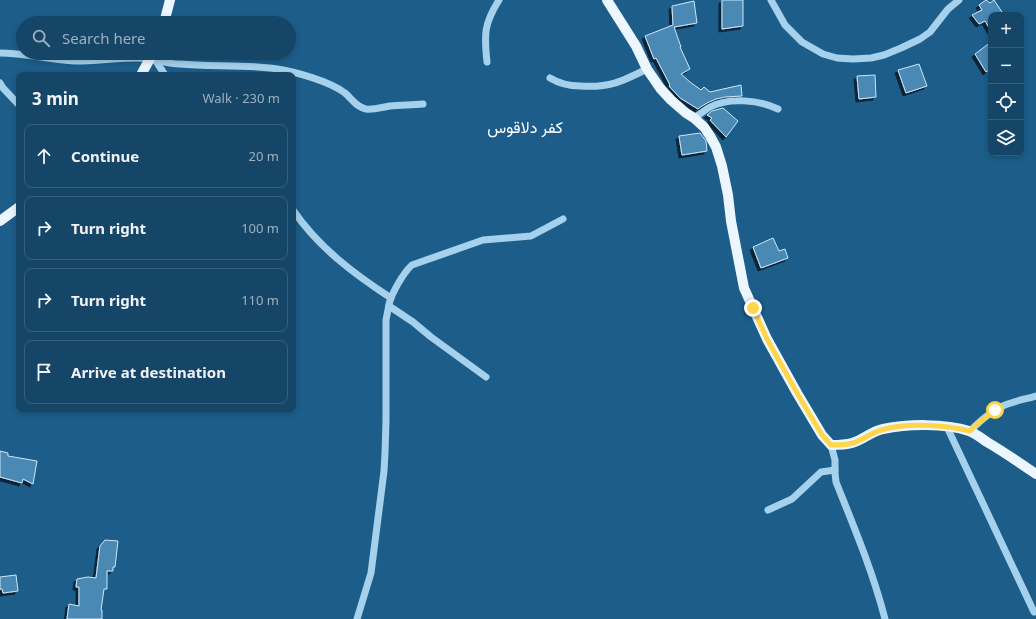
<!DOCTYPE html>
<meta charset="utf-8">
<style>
body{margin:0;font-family:"Noto Sans",Vazirmatn,sans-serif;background:#225071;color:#f1f3f6}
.controls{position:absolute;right:12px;top:12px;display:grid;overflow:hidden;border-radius:8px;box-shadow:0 2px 6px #0003}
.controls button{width:36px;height:36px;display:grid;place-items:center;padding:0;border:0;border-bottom:1px solid #345e7c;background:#154668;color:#f1f3f6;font:20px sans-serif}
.stop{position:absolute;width:12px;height:12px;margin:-9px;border:3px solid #ffd54a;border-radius:50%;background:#fff}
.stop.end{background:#ffd54a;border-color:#fff;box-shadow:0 1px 4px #0008}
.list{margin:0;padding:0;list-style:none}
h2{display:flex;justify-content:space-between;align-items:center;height:52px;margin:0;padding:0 16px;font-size:17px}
h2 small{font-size:13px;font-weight:400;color:#9db1c0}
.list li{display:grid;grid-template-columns:26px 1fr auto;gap:12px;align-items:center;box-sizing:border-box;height:64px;margin:0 8px 8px;padding:0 8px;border:1px solid #345e7c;border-radius:8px}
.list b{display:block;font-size:15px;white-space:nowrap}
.list em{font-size:13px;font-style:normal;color:#9db1c0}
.icon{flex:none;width:22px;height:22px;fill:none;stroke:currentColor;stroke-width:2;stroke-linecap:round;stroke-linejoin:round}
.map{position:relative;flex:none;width:1036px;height:619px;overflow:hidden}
.search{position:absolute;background:#154668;box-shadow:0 2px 6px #0003;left:16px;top:16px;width:280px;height:44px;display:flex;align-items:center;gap:10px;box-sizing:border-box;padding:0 14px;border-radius:22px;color:#9db1c0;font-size:15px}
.panel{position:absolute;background:#154668;box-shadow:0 2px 6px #0003;left:16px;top:72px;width:280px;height:340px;border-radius:8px}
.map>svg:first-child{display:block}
.building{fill:#4989b4;stroke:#cce7f9;filter:url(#shadow)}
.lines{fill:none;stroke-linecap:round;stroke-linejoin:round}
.minor{stroke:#a6d1ec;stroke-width:7}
.major{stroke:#ecf6ff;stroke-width:10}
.route{stroke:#ffd54a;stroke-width:5}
.labels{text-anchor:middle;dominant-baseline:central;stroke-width:3;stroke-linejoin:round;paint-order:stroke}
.quarter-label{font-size:16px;fill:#fff;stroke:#1c5d8a}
</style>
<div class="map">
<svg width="1036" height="619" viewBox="0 0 1036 619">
<defs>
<filter id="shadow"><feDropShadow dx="-3" dy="3" stdDeviation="0" flood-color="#0009"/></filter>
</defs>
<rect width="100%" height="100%" fill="#1c5d8a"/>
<g class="building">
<path d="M 722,0 L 743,0 L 743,26 L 722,29 Z"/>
<path d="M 986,0 L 990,3 L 994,0 L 1004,15 L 991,15 L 991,31 L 985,21 L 979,24 L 972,15 L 982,10 L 979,5 Z"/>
<path d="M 694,1 L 697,23 L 674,27 L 681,47 L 680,47 L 690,69 L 681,74 L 690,82 L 701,90 L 704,87 L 710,92 L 741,85 L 742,96 L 725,97 L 716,99 L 707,103 L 699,108 L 698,109 L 680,98 L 669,86 L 670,85 L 656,58 L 654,59 L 645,36 L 673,25 L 672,6 Z"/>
<path d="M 991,42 L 991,68 L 986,72 L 975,54 Z"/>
<path d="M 919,64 L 927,86 L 906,93 L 898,70 Z"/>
<path d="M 875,75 L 876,97 L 859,99 L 857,76 Z"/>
<path d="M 723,108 L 738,121 L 726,137 L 710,120 L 712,118 L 707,115 L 712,111 Z"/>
<path d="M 700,133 L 706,141 L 707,151 L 682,155 L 679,136 Z"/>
<path d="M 773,238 L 779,251 L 785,249 L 788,258 L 761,268 L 753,247 Z"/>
<path d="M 0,451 L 8,453 L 8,456 L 37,461 L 33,484 L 23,479 L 22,483 L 0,477 Z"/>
<path d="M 105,540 L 118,541 L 115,567 L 113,567 L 113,571 L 107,571 L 107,589 L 104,589 L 101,610 L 102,610 L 102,619 L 67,619 L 69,604 L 79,606 L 79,587 L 76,587 L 77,579 L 88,577 L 96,578 L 100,546 Z"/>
<path d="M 16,575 L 18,591 L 3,593 L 2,589 L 0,589 L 0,577 Z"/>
</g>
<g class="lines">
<g class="minor">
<path d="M 771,0 L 785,25 L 802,42 L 823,54 L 837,58 L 853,59 L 871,58 L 884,55 L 901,48 L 920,39 L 930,32 L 948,9 L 959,0"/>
<path d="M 0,53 C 25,53 50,60 75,61 C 96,61 117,58 138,58 C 153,58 166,64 180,64 C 212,67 245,64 277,69 C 296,72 329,81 345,93 C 352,99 356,107 366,109 C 374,110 383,107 390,106 C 401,105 412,105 423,104"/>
<path d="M 156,61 L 165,75"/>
<path d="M 487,62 C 484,34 484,24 499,0"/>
<path d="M 550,78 C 560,84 569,86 580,86 C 609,88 621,82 647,69"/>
<path d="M 0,83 L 3,88 L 19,105"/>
<path d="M 694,118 C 700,114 705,110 710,107 C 729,97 759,100 778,109"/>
<path d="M 293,210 C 318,247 354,274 391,298"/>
<path d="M 389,306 L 413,322 L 431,337 L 486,377"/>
<path d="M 947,427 L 1034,612"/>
<path d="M 970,431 C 980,421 992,410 1005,405 C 1015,401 1026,399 1036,396"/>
<path d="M 831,445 L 835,460 L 835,473 L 836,482 C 854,527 873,572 885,619"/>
<path d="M 768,510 L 792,499 L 821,472 L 835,470"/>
<path d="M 357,619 L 371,573 L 384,471 L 385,453 L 386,421 L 386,320 C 387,315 388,310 389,304 C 392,293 403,273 412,265 L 483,240 L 531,236 L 563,219"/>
</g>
<g class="major">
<path d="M 607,0 L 636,46 L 647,69 L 660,88 L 671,100 L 686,113 L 694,118 L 704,127 L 710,136 L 716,147 L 722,166 L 728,195 L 731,221 L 744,288 L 767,339 L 797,393 L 822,435 L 831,445 C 838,445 845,445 852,443 C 863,440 872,431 883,429 C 907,424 945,423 969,431 C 975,433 981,438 987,442 C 1004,452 1020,463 1036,474"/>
<path d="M 164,23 L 170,0"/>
<path d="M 141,75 L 153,53"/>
<path d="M 0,221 L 19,207"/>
</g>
</g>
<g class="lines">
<path class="route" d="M 753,308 L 767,339 L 797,393 L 822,435 L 831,445 C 838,445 846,445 853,443 C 863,440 871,433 881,430 C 906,422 945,425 970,431 L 977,424 L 995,410"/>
</g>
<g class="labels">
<g class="quarter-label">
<text x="525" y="127">كفر دلاقوس</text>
</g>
</g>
</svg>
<div class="controls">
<button>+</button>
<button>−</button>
<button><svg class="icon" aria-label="locate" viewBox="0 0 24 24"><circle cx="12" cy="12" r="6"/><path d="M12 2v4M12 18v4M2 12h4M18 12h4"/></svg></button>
<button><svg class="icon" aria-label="layers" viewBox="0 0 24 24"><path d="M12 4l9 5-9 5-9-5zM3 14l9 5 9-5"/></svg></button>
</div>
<div class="stop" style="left:995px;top:410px"></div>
<div class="stop end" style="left:753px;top:308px"></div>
<div class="search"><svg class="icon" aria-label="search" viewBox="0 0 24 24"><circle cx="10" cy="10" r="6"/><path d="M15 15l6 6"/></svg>Search here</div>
<section class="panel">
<h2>3 min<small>Walk · 230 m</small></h2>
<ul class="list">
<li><svg class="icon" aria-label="ahead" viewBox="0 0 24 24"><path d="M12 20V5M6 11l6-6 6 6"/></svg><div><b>Continue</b></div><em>20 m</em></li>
<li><svg class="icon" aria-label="right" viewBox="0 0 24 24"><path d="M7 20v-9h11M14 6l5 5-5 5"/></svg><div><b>Turn right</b></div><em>100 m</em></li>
<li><svg class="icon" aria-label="right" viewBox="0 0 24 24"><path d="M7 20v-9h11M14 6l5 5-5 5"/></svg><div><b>Turn right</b></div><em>110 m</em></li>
<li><svg class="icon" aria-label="arrive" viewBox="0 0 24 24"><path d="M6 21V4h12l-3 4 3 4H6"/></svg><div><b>Arrive at destination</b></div></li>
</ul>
</section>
</div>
